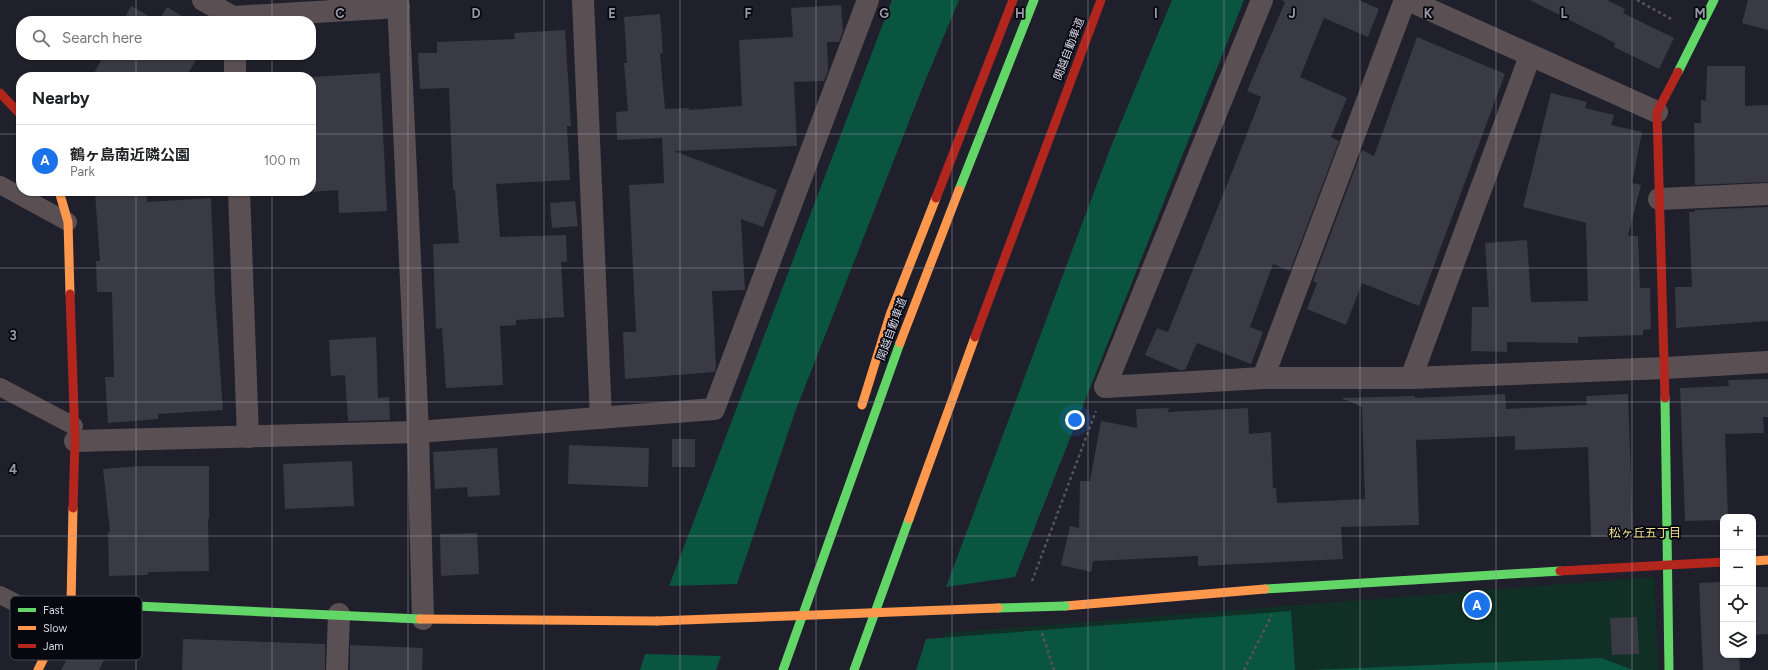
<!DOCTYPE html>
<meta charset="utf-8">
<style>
body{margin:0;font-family:Figtree,"Noto Sans JP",sans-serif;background:#f2f2f2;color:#202124}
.controls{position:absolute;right:12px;bottom:12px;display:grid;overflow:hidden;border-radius:8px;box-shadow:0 1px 3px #0004}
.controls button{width:36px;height:36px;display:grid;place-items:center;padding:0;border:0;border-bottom:1px solid #e0e0e0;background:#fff;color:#202124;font:20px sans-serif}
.you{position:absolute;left:1075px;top:420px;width:14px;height:14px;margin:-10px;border:3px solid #fff;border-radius:50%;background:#1a73e8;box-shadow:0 0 0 6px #1a73e833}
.badge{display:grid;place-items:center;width:26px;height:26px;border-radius:50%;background:#1a73e8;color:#fff;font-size:13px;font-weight:700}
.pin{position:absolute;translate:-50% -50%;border:2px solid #fff;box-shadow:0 1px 4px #0006}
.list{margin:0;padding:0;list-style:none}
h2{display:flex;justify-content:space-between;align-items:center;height:52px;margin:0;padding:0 16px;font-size:17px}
h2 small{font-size:13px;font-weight:400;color:#757577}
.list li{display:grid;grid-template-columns:26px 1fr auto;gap:12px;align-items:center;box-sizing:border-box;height:72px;padding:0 16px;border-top:1px solid #e0e0e0}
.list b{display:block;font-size:15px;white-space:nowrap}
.list p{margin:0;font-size:13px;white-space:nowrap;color:#757577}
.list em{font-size:13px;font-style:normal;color:#757577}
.icon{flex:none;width:22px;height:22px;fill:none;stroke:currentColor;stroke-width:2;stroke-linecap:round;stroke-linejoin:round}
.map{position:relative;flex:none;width:1768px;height:670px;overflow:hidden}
.search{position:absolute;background:#fff;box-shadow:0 1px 3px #0004;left:16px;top:16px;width:300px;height:44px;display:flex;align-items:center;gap:10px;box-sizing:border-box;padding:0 14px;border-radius:16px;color:#757577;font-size:15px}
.panel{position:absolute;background:#fff;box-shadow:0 1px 3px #0004;left:16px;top:72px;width:300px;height:124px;border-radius:16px}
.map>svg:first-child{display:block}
.green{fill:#103025}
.forest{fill:#0a553f}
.building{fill:#3a3a45}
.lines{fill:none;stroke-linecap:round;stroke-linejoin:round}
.path{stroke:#575356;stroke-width:2.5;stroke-dasharray:3 3;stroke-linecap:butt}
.lane{stroke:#5a5053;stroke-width:18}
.street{stroke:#5a5053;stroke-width:22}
.fast{stroke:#63d668;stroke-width:9}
.slow{stroke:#ff974d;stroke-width:9}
.jam{stroke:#b3261e;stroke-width:9}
.fast-bridge{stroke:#63d668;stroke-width:9}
.slow-bridge{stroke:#ff974d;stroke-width:9}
.grid{fill:none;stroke:#9898a6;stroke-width:1;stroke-opacity:0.55}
.labels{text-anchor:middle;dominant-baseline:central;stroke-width:3.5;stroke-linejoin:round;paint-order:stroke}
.street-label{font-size:11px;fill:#d8d9e8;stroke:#070710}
.neighbourhood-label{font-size:12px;fill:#f3e394;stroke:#070710}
.key{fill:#070710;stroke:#464651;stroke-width:1}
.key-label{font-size:11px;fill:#d8d9e8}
.grid-label{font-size:13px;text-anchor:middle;font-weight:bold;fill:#9898a6;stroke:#070710;stroke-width:3.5;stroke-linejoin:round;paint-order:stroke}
</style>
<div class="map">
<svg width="1768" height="670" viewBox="0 0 1768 670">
<rect width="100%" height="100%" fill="#20202c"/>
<path class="green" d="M 1654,577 L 1658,670 L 933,670 L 945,633 Z"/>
<g class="forest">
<path d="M 892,0 L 959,0 L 923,86 L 795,412 L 737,584 L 669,586 Z"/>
<path d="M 1172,0 L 1244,0 L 1015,577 L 946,587 L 1112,144 Z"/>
<path d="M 1291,611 L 1295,670 L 916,670 L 926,639 Z"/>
<path d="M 645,654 L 721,656 L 716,670 L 640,670 Z"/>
<path d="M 1601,658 L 1633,670 L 1309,670 Z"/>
</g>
<g class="building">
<path d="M 1281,0 L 1359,0 L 1379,9 L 1368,37 L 1324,18 L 1300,77 L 1347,98 L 1331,137 L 1339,141 L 1290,271 L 1273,264 L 1250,327 L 1263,332 L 1251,364 L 1197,343 L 1185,370 L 1180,370 L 1145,355 L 1157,328 L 1168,332 L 1238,157 L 1261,97 L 1247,91 L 1285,2 Z"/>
<path d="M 1530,0 L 1607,0 L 1625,9 L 1623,13 L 1674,38 L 1659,69 L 1614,47 L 1615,43 Z"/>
<path d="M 1748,0 L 1768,0 L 1768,30 L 1742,23 Z"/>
<path d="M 841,5 L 843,31 L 839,42 L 827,42 L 828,71 L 824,81 L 794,82 L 797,146 L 674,151 L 777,190 L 763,227 L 741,219 L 745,290 L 712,291 L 716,367 L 715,372 L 625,379 L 623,332 L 636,332 L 629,185 L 664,183 L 662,138 L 617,140 L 616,112 L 628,111 L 624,63 L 627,63 L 624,17 L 660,14 L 663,53 L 660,54 L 665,109 L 689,108 L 689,110 L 742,106 L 739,40 L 793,37 L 791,8 Z"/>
<path d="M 131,6 L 158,21 L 123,21 Z"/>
<path d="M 167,7 L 190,21 L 159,21 Z"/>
<path d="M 565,30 L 571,126 L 567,126 L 570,180 L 496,184 L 500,237 L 566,235 L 567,262 L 561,262 L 564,317 L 516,320 L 516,325 L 500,326 L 503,385 L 446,388 L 442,328 L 436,329 L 433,244 L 459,243 L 455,190 L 453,190 L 449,88 L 420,89 L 418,53 L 437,53 L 437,42 L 515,39 L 514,33 Z"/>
<path d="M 1417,37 L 1505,74 L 1419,306 L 1362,283 L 1346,325 L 1307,309 L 1317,283 L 1313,281 L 1362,150 L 1374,156 Z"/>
<path d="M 104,55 L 199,55 L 186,77 L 92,77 Z"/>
<path d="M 1707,66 L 1745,66 L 1745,106 L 1768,105 L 1768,182 L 1695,185 L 1694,123 L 1701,123 L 1701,100 L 1706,101 Z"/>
<path d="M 380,73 L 387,211 L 339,213 L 338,190 L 311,192 L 311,77 Z"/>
<path d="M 1551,93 L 1587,102 L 1585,108 L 1614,115 L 1611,125 L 1642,132 L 1632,183 L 1641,185 L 1628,236 L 1638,236 L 1640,288 L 1650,288 L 1651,329 L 1643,330 L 1643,335 L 1578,337 L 1578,343 L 1507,342 L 1507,352 L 1471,351 L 1472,307 L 1489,307 L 1485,243 L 1527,240 L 1531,302 L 1588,301 L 1586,223 L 1523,207 Z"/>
<path d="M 121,191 L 146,191 L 147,202 L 211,198 L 215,296 L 223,410 L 158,414 L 158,419 L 108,423 L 105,377 L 114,377 L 112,292 L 97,292 L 96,261 L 100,261 L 95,193 Z"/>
<path d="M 575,201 L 578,226 L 552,228 L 550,203 Z"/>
<path d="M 1768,207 L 1768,321 L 1676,328 L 1675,287 L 1692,287 L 1689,212 L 1695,212 L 1695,210 Z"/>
<path d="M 376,337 L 378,398 L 389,397 L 390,420 L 348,421 L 345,375 L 331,376 L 329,340 Z"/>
<path d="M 1768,379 L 1768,417 L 1763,417 L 1764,433 L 1725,434 L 1728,517 L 1723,517 L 1723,520 L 1685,521 L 1680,388 L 1729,386 L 1728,380 Z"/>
<path d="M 1505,394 L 1506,409 L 1587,405 L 1586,396 L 1628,394 L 1633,536 L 1591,537 L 1588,447 L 1515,450 L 1515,436 L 1416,440 L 1419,525 L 1341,527 L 1343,559 L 1198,566 L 1198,556 L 1093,561 L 1091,572 L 1061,565 L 1070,526 L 1079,528 L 1080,481 L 1090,481 L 1101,421 L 1137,428 L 1136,409 L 1169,408 L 1168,412 L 1248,408 L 1249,434 L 1271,432 L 1273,488 L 1276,488 L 1277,503 L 1365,499 L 1362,407 L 1341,398 L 1415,396 L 1415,398 Z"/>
<rect x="672" y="439" width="23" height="28"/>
<path d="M 569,445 L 649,448 L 648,487 L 568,484 Z"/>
<path d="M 497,448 L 500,495 L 468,497 L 467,487 L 435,489 L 433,452 Z"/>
<path d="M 352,461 L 354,506 L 285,509 L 283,464 Z"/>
<path d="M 142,466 L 209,466 L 209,519 L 208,519 L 209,571 L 149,572 L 147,575 L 109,576 L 108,532 L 110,532 L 103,469 Z"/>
<path d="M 477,533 L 479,574 L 441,576 L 440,534 Z"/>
<path d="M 1723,582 L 1723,655 L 1739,655 L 1740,670 L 1703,670 L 1699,583 Z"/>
<path d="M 1753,587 L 1768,587 L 1768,634 L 1753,635 Z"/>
<path d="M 1637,617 L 1639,654 L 1612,655 L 1610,618 Z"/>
<path d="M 93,633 L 113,643 L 99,670 L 61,670 L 78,638 Z"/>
<path d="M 183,639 L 325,644 L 325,670 L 182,670 Z"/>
<path d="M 350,645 L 423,648 L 422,670 L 350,670 Z"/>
</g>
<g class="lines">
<g class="path">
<path d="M 1637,0 L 1673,20"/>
<path d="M 1032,581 L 1096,411"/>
<path d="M 1042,633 L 1054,670"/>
<path d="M 1244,670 L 1272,615"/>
</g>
<g class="lane">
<path d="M 0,185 L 68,222"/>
<path d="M 0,387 L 74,426"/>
<path d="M 0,595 L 61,626"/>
</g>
<g class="street">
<path d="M 203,0 L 233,17 L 233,21"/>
<path d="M 398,0 L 418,432 L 423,619"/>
<path d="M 583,0 L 601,418"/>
<path d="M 1262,0 L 1105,387 L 1263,378 L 1411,378 L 1665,368 L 1768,362"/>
<path d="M 1408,0 L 1657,112"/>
<path d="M 233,17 L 399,7"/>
<path d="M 235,55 L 235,77"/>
<path d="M 239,191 L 248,437"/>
<path d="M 1659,199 L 1768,194"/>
<path d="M 1263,378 L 1405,0"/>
<path d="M 1411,378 L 1530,56"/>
<path d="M 75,441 L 418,432 L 714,409 L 868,0"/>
<path d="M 337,670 L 339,614"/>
</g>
<g class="fast">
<path d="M 1678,72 L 1714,0"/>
<path d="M 959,190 L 1034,0"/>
<path d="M 1665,398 L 1669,670"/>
<path d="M 1265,589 L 1560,571"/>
<path d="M 71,603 L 420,619"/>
<path d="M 783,670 L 900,343"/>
<path d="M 854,670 L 909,519"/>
</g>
<g class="slow">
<path d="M 59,191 L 68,222 L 70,294"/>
<path d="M 900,343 L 959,190"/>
<path d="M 862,405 L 890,315 L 936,198"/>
<path d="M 909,519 L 975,337"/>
<path d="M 1753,561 L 1768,560"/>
<path d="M 1065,606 L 1265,589"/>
<path d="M 420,619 L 657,621"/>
<path d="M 38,670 L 71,603 L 73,508"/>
</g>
<g class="jam">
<path d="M 0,93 L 21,115"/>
<path d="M 936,198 L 1013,0"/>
<path d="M 70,294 L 75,441 L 73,508"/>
<path d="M 975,337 L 1101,0"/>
<path d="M 1665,398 L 1657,112 L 1678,72"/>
<path d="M 1560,571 L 1723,562"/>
</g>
<path class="fast-bridge" d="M 998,608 L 1065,606"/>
<path class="slow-bridge" d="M 657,621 L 998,608"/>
</g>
<path class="grid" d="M 136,0 L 136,21M 272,0 L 272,21M 408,0 L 408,670M 544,0 L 544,670M 680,0 L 680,670M 816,0 L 816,670M 952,0 L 952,670M 1088,0 L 1088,670M 1224,0 L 1224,670M 1360,0 L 1360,670M 1496,0 L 1496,670M 1632,0 L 1632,670M 136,55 L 136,77M 272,55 L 272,77M 0,134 L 21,134M 311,134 L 1768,134M 136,191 L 136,670M 272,191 L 272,670M 0,268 L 1768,268M 0,402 L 1768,402M 0,536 L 1723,536M 1753,536 L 1768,536"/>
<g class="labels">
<g class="street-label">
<text transform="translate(1069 49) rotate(-69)">関越自動車道</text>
<text transform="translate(892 329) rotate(-70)">関越自動車道</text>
</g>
<g class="neighbourhood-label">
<text x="1645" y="533">松ヶ丘五丁目</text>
</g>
</g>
<rect x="10" y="596" width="132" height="64" rx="6" class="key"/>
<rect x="18" y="608" width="18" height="4" fill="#63d668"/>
<rect x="18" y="626" width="18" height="4" fill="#ff974d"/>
<rect x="18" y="644" width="18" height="4" fill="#b3261e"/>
<g class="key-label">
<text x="43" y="614">Fast</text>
<text x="43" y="632">Slow</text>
<text x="43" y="650">Jam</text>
</g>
<g class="grid-label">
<text x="340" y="18">C</text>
<text x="476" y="18">D</text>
<text x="612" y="18">E</text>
<text x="748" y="18">F</text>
<text x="884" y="18">G</text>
<text x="1020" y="18">H</text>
<text x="1156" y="18">I</text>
<text x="1292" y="18">J</text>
<text x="1428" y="18">K</text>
<text x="1564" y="18">L</text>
<text x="1700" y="18">M</text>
<text x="13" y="340">3</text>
<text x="13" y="474">4</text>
</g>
</svg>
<div class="controls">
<button>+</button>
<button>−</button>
<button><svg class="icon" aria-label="locate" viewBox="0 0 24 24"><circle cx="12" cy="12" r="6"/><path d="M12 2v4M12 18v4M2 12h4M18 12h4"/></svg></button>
<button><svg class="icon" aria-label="layers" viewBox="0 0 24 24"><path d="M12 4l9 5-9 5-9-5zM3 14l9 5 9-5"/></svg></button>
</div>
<div class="you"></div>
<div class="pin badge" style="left:1477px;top:605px">A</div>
<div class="search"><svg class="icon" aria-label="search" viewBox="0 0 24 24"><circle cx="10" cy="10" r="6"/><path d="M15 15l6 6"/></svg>Search here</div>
<section class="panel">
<h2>Nearby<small></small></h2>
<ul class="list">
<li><span class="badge">A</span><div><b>鶴ヶ島南近隣公園</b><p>Park</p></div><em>100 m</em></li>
</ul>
</section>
</div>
